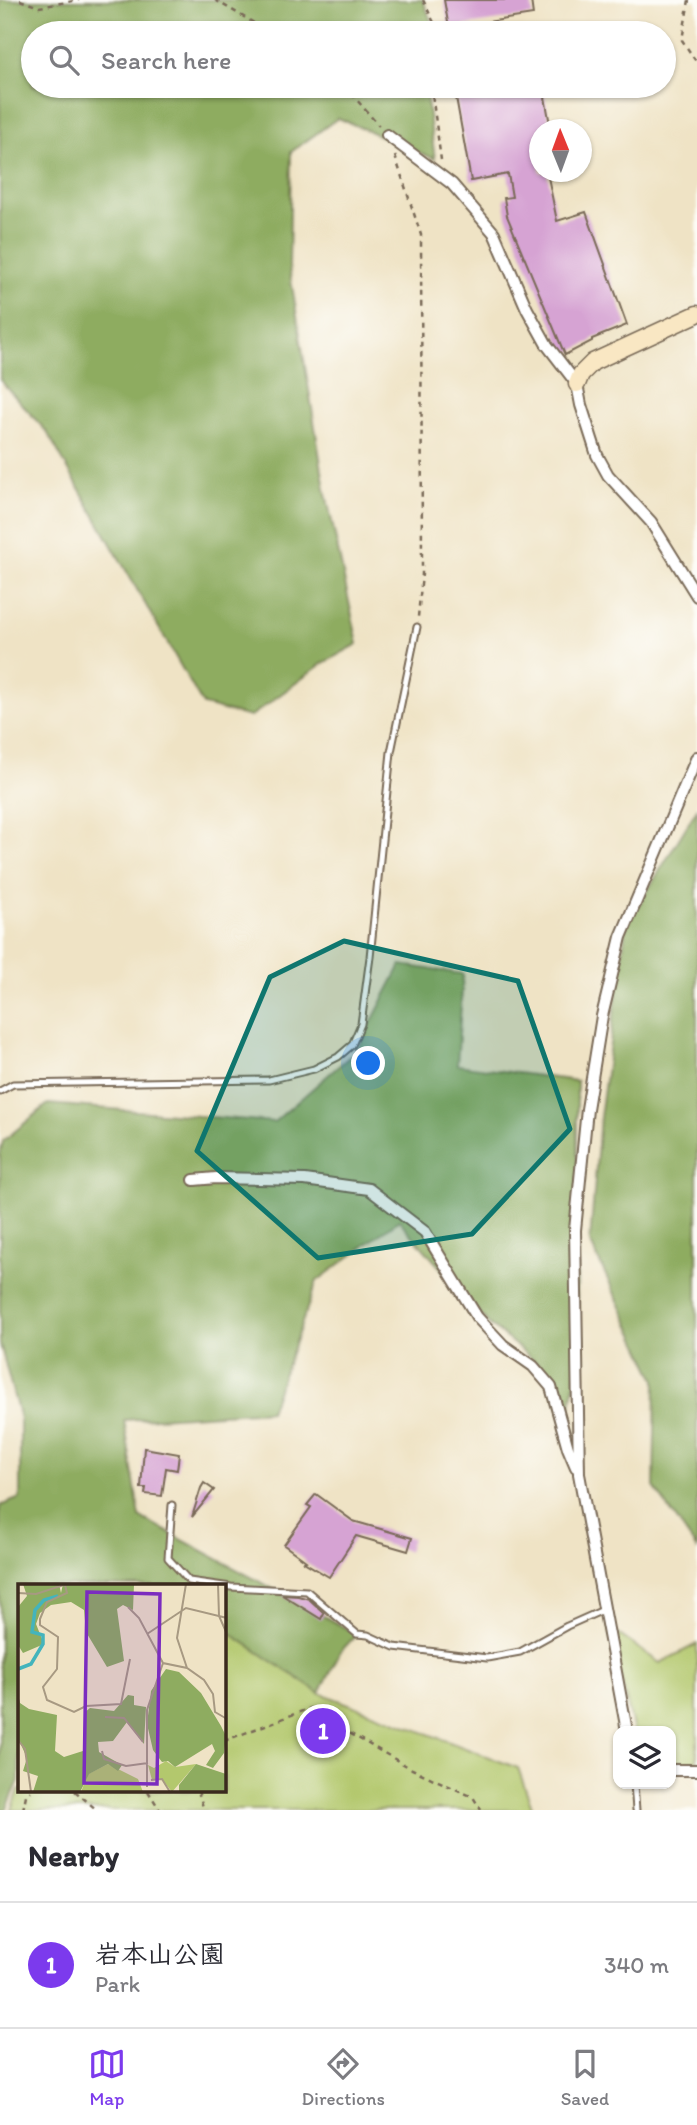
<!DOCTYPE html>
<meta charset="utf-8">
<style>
body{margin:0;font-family:Itim,"Klee One",sans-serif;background:#f2f2f3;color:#2b2b33}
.controls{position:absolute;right:21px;bottom:21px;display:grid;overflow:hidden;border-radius:14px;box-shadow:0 2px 5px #0004}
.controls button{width:63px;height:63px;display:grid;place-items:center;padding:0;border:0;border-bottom:2px solid #e1e1e2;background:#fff;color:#2b2b33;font:35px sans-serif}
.compass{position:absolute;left:529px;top:119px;width:63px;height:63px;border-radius:50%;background:#fff;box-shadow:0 2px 5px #0004;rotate:359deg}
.you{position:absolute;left:369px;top:1064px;width:24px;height:24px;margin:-18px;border:5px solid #fff;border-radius:50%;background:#1a73e8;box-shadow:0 0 0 10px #1a73e833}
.badge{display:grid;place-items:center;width:46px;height:46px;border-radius:50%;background:#7c3aed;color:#fff;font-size:23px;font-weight:700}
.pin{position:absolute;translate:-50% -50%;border:4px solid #fff;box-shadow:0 2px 7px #0006}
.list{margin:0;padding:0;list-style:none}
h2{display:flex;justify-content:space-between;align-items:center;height:91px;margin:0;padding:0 28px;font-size:30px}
h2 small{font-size:23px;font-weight:400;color:#7c7c81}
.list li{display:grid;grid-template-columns:46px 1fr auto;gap:21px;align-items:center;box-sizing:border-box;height:126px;padding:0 28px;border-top:2px solid #e1e1e2}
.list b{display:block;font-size:26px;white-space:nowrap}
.list p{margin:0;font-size:23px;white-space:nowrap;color:#7c7c81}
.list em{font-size:23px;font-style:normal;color:#7c7c81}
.icon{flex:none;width:38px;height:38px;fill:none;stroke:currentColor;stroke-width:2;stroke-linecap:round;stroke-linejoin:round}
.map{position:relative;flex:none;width:697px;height:1810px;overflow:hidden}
.search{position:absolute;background:#fff;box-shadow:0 2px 5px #0004;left:21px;right:21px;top:21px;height:77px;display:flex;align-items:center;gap:18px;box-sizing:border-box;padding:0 24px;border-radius:38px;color:#7c7c81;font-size:26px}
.sheet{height:217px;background:#fff}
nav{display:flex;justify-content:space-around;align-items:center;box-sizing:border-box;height:98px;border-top:2px solid #e1e1e2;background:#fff;font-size:19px;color:#7c7c81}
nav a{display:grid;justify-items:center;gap:4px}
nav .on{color:#7c3aed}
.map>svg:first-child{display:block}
.green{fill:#b3c86d;stroke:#777946;stroke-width:2}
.forest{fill:#8eac60;stroke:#646b3f;stroke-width:2}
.building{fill:#d6a3d3}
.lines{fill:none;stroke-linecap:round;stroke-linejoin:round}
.lane-casing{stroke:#7a6b58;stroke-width:9}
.street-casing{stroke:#7a6b58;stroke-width:14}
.secondary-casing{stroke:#7a6b58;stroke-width:19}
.path{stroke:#7a6b58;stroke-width:2.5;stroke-dasharray:5 5;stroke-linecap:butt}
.lane{stroke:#fff;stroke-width:5}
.street{stroke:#fff;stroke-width:10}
.secondary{stroke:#f9e7c3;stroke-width:16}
.marked{fill:#0f766e;fill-opacity:0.2;stroke:#0f766e;stroke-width:5;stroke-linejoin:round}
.inset-river{fill:none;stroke:#44b4bc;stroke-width:3.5}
.inset-road{fill:none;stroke:#a79982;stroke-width:2}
.view{fill:#7b2cbf;fill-opacity:0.15;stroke:#7b2cbf;stroke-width:3.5}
.inset-edge{fill:none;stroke:#3b2a1e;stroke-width:3.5}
</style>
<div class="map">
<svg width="697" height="1810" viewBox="0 0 697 1810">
<rect width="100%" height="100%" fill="#fdfcf7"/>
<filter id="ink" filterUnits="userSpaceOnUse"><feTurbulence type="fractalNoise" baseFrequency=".0143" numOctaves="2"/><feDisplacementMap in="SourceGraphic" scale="14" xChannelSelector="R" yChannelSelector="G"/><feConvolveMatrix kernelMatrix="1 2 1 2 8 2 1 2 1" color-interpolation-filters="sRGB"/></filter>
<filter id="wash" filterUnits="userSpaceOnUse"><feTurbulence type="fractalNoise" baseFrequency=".00686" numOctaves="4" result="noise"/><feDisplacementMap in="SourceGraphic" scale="28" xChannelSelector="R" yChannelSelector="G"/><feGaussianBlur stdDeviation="1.57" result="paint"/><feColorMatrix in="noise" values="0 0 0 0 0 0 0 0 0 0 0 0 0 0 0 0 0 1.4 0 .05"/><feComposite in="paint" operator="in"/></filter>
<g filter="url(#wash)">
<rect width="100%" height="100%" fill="#efe3c5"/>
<g class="green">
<path d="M 608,1627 L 660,1663 L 697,1644 L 697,1767 L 671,1768 L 671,1731 L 634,1731 Z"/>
<path d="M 227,1631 L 320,1693 L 518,1768 L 533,1810 L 12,1810 L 19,1790 L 224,1791 L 224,1633 Z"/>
</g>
<g class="forest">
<path d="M 0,0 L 423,0 L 433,26 L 432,33 L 33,33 L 33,86 L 425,86 L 435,159 L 338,118 L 291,152 L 289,267 L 325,489 L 358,644 L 323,663 L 250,717 L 203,705 L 47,432 L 0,380 Z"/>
<path d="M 697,809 L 697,1549 L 654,1487 L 656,1380 L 590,1242 L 600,1117 L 626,926 Z"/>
<path d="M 401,965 L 463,974 L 457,1065 L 577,1081 L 577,1371 L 567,1428 L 546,1370 L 489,1324 L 399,1220 L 317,1281 L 270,1411 L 124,1420 L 140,1517 L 357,1634 L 340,1652 L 320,1693 L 227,1631 L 224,1633 L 224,1586 L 19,1586 L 19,1781 L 6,1810 L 0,1810 L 0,1506 L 20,1498 L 20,1419 L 0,1344 L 0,1155 L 3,1141 L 48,1104 L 274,1122 L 357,1050 Z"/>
</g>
<g id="blocks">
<g class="building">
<path d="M 444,0 L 531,0 L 533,15 L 449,28 Z"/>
<path d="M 454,86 L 543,86 L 551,130 L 540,130 L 540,172 L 547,172 L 557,221 L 586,212 L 627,325 L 592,339 L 592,341 L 565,355 L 507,216 L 504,198 L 512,197 L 508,174 L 471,181 Z"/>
<path d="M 144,1448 L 179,1454 L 177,1470 L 166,1468 L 162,1496 L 145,1494 L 146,1488 L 141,1488 Z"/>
<path d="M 204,1483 L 214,1490 L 192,1517 L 201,1488 Z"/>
<path d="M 316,1494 L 353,1521 L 412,1538 L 408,1551 L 356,1536 L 329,1577 L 304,1562 L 306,1561 L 284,1545 L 311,1507 L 307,1505 Z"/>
<path d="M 282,1595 L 298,1596 L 309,1599 L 324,1613 L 321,1619 Z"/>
</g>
</g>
</g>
<g filter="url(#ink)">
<use href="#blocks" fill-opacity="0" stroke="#7a6b58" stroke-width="2"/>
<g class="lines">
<g class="lane-casing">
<g id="lane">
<path d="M 0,1091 L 13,1084 L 269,1080 L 314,1069 L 338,1057 L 352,1045 L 361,1024 L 370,957 L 391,752 L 417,627"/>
<path d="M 172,1505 L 168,1558 L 189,1581 L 231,1587 L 307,1591 L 357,1634 L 368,1635 L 394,1647 L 487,1658 L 520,1652 L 567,1626 L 603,1610"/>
<path d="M 634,1784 L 636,1810"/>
</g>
</g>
<g class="street-casing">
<g id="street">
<path d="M 387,135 L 452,184 L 494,233 L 527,309 L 547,345 L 577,384 L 581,405 L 597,455 L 608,475 L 651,522 L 697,596"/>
<path d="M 194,1180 L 216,1178 L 305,1180 L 369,1189 L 425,1232 L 477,1317 L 503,1345 L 533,1366 L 551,1387 L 568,1448 L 576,1467"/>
<path d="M 627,1731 L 579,1474 L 575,1230 L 587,1109 L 602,1016 L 621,937 L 697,757"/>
<path d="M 671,1770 L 697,1770"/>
</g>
</g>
<g class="secondary-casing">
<path id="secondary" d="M 577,384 L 581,374 L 593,362 L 697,314"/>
</g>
<g class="path">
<path d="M 20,0 L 39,7 L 79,0"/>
<path d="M 215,0 L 271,33"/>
<path d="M 423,0 L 439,33"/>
<path d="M 689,0 L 682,40 L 697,63"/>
<path d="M 345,86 L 379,126"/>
<path d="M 431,86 L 441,160"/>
<path d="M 395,156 L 421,235 L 422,574 L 418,617"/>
<path d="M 224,1741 L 310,1708 L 328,1715 L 351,1734 L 412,1769 L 473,1797 L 481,1810"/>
<path d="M 75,1791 L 97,1810"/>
<path d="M 148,1791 L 160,1810"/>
<path d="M 198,1791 L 204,1810"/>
<path d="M 23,1810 L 26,1795 L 31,1791"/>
</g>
<use href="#lane" class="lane"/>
<use href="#street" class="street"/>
<use href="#secondary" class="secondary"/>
</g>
</g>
<path class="marked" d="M 344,941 L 518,981 L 570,1129 L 472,1234 L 318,1258 L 197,1151 L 270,977 Z"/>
<g transform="translate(18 1584)">
<rect width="208" height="208" fill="#efe3c5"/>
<path d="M 148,177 L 157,183 L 178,180 L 154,208 L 144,195 L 134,196 L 130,181 L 136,184 ZM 90,180 L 120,195 L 125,208 L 63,208 L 70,190 Z" fill="#b3c86d"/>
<path d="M 5,0 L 41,0 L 43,9 L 45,0 L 116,0 L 115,26 L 105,21 L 99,25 L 106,77 L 89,83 L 68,48 L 66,26 L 53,18 L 33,21 L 22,29 L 18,40 L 26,60 L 5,69 L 0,61 L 0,23 L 9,12 ZM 148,85 L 161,88 L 183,109 L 203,142 L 208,152 L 206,169 L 195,184 L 188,181 L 197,167 L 194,160 L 157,183 L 150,177 L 144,178 L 135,166 L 129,140 L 133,107 ZM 0,110 L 2,119 L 11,125 L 39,131 L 37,167 L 46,173 L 68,166 L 67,128 L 72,124 L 96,127 L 110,111 L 116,112 L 116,121 L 128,123 L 126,160 L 109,138 L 95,157 L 80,158 L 81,168 L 104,181 L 100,187 L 90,180 L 71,190 L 62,208 L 15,208 L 20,192 L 5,187 L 9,174 L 0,154 ZM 178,180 L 208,190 L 208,208 L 161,208 L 161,201 Z" fill="#8eac60"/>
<path class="inset-river" d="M 0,85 L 13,80 L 25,60 L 25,51 L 14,48 L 17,26 L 26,16 L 40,12"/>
<path class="inset-road" d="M 168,0 L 159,54 L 169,84M 200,0 L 201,32 L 209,50M 47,1 L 49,9 L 29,18 L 22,35 L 22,41 L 40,53 L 39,85 L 25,103 L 29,116 L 56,128 L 68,122 L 103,120 L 112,75M 0,9 L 18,10 L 49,0M 110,23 L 121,34 L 145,79 L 169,84 L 186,96 L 195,110 L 197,128 L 209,135M 129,50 L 168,24 L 209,34M 87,133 L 106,134 L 125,158M 0,156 L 7,165 L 13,208M 84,167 L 86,175 L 108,182 L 130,179M 133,196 L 144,195 L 152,208M 129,203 L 129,126 L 145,79"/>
<path class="view" d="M 69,8 L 142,10 L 139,200 L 66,199 Z"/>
<rect width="208" height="208" class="inset-edge"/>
</g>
</svg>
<div class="controls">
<button><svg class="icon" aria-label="layers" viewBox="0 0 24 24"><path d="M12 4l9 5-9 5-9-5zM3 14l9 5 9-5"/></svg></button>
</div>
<svg class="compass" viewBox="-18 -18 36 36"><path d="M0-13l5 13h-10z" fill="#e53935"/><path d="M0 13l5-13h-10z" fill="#7c7c81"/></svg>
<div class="you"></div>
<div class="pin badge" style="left:323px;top:1731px">1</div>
<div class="search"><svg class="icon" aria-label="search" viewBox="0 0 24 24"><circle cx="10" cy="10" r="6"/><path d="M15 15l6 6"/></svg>Search here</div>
</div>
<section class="sheet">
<h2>Nearby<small></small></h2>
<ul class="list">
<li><span class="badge">1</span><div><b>岩本山公園</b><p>Park</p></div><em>340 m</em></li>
</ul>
</section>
<nav>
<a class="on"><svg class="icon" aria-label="map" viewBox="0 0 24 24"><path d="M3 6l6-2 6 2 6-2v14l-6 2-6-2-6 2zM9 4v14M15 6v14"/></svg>Map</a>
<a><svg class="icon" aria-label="directions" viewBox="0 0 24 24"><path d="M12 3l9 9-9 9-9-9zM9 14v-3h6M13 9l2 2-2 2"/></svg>Directions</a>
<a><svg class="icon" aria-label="saved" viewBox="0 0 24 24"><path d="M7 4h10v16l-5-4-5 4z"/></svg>Saved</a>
</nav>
